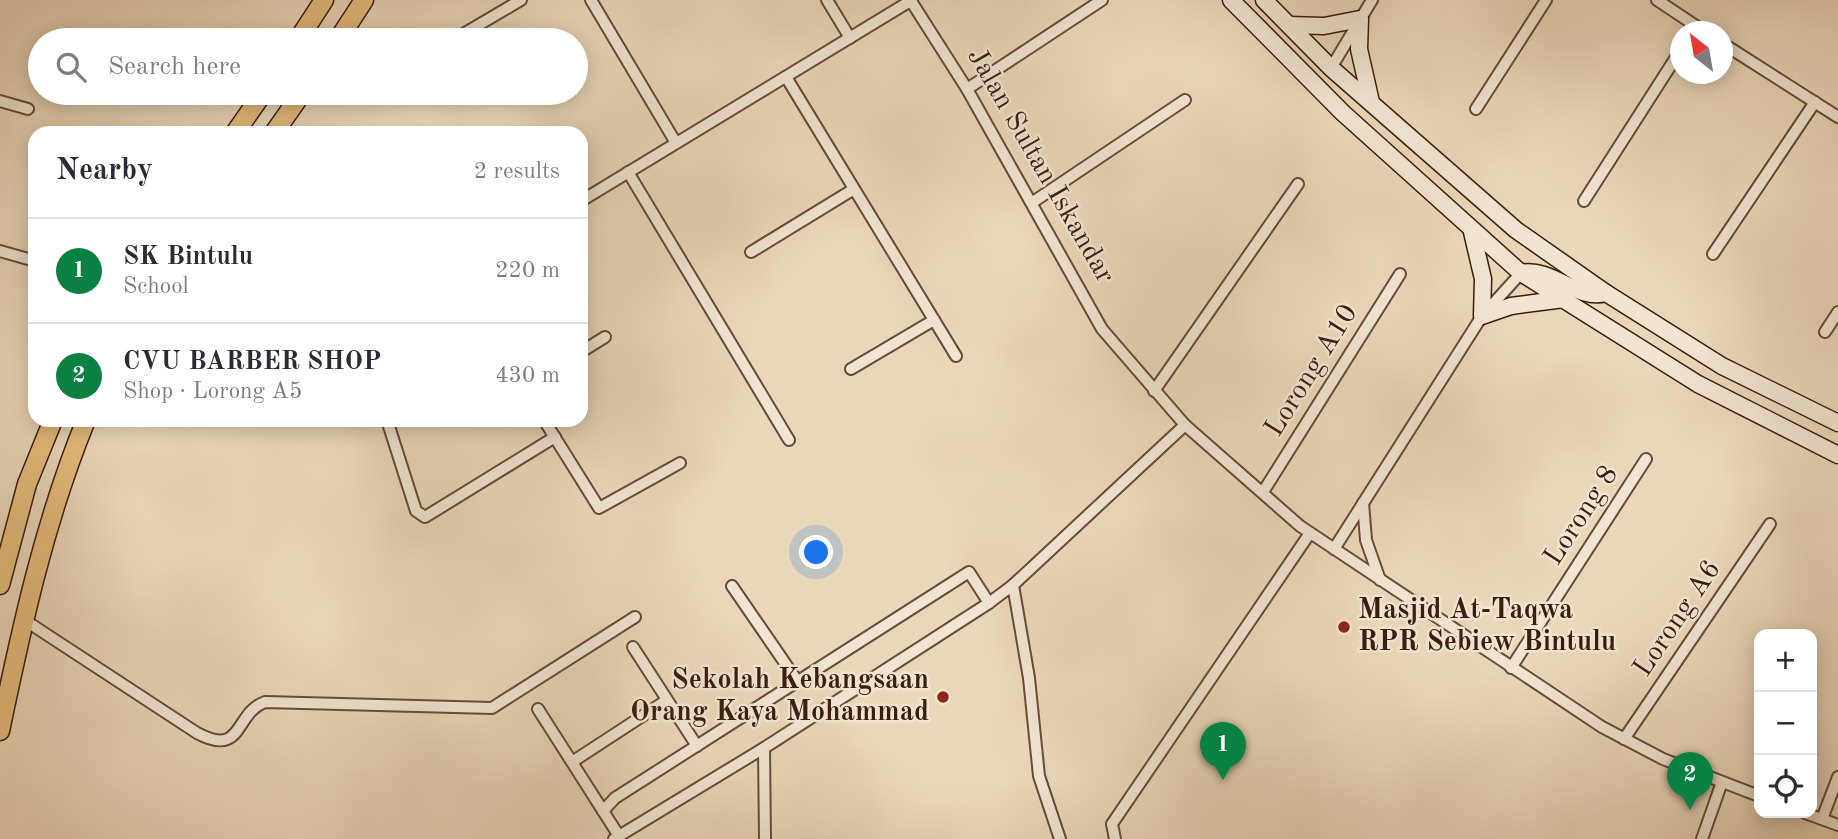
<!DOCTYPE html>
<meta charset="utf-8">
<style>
body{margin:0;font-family:"Old Standard TT",serif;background:#f2f2f3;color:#2b2b33}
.controls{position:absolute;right:21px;bottom:21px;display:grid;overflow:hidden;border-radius:14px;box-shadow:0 4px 18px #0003}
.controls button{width:63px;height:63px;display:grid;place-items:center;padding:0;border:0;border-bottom:2px solid #e1e1e2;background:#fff;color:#2b2b33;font:35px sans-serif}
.compass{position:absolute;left:1670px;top:21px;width:63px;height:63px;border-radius:50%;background:#fff;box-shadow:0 4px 18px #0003;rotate:329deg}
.you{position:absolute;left:817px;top:553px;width:24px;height:24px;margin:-18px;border:5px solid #fff;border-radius:50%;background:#1a73e8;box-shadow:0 0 0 10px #1a73e833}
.badge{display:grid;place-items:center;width:46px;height:46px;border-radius:50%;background:#0b8043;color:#fff;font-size:23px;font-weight:700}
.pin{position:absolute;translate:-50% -58px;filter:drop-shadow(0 2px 4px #0008)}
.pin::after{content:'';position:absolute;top:37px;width:24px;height:21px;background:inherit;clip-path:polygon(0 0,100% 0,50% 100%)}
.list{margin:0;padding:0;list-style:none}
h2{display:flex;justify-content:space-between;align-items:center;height:91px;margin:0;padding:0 28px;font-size:30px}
h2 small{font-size:23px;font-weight:400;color:#7c7c81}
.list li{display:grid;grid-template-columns:46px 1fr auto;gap:21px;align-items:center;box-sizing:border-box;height:105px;padding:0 28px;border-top:2px solid #e1e1e2}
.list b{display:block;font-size:26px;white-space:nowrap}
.list p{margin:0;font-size:23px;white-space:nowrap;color:#7c7c81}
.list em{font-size:23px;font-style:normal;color:#7c7c81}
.icon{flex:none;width:38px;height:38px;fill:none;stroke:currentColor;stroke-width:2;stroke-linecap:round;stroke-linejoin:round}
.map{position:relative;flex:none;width:1838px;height:839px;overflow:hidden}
.search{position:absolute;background:#fff;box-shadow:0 4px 18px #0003;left:28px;top:28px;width:560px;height:77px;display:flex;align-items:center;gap:18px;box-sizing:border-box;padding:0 24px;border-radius:38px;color:#7c7c81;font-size:26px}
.panel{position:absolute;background:#fff;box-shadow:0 4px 18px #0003;left:28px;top:126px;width:560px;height:301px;border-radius:21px}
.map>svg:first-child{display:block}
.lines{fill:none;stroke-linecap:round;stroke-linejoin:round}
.street-casing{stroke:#654c3a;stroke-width:14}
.secondary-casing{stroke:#391d0f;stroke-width:19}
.primary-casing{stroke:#391d0f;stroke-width:21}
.street{stroke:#f1e5d2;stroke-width:10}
.secondary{stroke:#f1e5d2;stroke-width:16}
.primary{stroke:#e5bc7c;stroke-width:18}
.poi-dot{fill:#8f2418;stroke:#f1e5d2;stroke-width:2.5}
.labels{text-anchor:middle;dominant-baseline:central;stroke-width:5;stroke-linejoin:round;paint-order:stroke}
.street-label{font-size:28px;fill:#391d0f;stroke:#f1e5d2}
.poi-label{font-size:28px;font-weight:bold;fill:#391d0f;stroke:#f1e5d2;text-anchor:start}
</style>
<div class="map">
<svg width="1838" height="839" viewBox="0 0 1838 839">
<rect width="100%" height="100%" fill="#ead7b9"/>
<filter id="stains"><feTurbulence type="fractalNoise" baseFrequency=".00286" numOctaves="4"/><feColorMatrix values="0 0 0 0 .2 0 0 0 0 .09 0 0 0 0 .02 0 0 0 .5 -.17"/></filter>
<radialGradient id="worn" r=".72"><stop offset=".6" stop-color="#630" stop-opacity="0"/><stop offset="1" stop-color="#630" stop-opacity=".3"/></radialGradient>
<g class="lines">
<g class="street-casing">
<g id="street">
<path d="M 591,0 L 676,143"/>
<path d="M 827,0 L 850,38"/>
<path d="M 1657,0 L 1705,32"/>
<path d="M 911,1 L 967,89 L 1102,329 L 1185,425"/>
<path d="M 453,40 L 521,0"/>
<path d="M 1722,43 L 1838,117"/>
<path d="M 1331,68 L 1372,0"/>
<path d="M 786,77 L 956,356"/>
<path d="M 967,89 L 1102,0"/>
<path d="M 0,101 L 28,109"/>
<path d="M 1476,109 L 1546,0"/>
<path d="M 628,172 L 789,440"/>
<path d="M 581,201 L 912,0"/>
<path d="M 1584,201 L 1680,51"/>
<path d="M 1033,202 L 1185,100"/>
<path d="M 0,251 L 35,261"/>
<path d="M 751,252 L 854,189"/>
<path d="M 1713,254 L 1815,102"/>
<path d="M 1825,332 L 1838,312"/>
<path d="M 581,352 L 605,337"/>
<path d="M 851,369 L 934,320"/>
<path d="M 1154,391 L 1298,184"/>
<path d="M 387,420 L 416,511 L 425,517 L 555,437"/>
<path d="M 544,420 L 599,508 L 680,463"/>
<path d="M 1263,492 L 1400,274"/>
<path d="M 1363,503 L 1366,540 L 1380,580"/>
<path d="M 1334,549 L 1482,316 L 1521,273"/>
<path d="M 1013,585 L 1029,678 L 1039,776 L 1060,839"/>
<path d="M 732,586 L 798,682"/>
<path d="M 23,619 L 197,733 C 244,758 234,713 265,702 L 492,708 L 635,617"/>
<path d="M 633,647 L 697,746"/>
<path d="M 1511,668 L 1646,459"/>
<path d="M 538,709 L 619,836"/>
<path d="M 1624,739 L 1770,524"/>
<path d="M 764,748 L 765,839"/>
<path d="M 572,762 L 667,700"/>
<path d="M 603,811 L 615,798 L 969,572 L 989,603"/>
<path d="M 1805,813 L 1838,825"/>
<path d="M 1822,819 L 1838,777"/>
<path d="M 614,839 L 764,748 L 989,603 L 1013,585 L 1185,425 L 1300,526 L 1602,727 L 1663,759 L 1759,796"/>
<path d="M 1115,839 L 1112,824 L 1310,533"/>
<path d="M 1702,839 L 1722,782"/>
</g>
</g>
<g class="secondary-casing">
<g id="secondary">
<path d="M 1231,0 L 1343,113 L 1521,273 L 1698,384 L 1838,455"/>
<path d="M 1264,0 L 1331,68 L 1516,230 L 1606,293 L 1722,366 L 1838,423"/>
<path d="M 1289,25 L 1324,26 L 1360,19 L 1359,49 L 1371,102"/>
<path d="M 1472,232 L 1483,279 L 1482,316 L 1511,306 L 1564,299"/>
<path d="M 1521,273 C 1553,267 1575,301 1606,293"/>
</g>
</g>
<g class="primary-casing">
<g id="primary">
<path d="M 298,40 L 324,0"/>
<path d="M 338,40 L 364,0"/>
<path d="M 235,133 L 263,93"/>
<path d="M 274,133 L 302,93"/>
<path d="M 0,585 L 27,484 L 53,420"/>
<path d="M 0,731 C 22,625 45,520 86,420"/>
</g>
</g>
<use href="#street" class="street"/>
<use href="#secondary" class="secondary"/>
<use href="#primary" class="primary"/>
</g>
<g class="poi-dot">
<circle cx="1344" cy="627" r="7"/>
<circle cx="943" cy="697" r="7"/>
</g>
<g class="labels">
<g class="street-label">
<text transform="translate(1040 166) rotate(60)">Jalan Sultan Iskandar</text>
<text transform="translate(1312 371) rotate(-58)">Lorong A10</text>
<text transform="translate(1582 516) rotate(-57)">Lorong 8</text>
<text transform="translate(1678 619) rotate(-56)">Lorong A6</text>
</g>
<g class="poi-label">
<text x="1358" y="611">Masjid At-Taqwa<tspan x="1358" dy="32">RPR Sebiew Bintulu</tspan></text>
<text x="929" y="681" text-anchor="end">Sekolah Kebangsaan<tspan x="929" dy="32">Orang Kaya Mohammad</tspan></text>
</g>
</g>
<rect width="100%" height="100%" filter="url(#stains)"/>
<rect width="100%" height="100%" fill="url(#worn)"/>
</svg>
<div class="controls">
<button>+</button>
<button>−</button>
<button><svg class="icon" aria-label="locate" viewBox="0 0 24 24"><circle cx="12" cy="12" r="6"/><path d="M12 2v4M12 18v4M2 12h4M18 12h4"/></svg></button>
</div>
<svg class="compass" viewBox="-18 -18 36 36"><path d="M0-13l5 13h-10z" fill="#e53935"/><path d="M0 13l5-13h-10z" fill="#7c7c81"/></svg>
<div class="you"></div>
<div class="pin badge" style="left:1223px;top:780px">1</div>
<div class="pin badge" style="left:1690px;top:810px">2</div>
<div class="search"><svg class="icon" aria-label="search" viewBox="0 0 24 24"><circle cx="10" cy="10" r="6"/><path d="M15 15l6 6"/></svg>Search here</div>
<section class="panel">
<h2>Nearby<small>2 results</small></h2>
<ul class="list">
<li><span class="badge">1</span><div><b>SK Bintulu</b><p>School</p></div><em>220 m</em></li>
<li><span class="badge">2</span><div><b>CVU BARBER SHOP</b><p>Shop · Lorong A5</p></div><em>430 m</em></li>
</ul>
</section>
</div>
